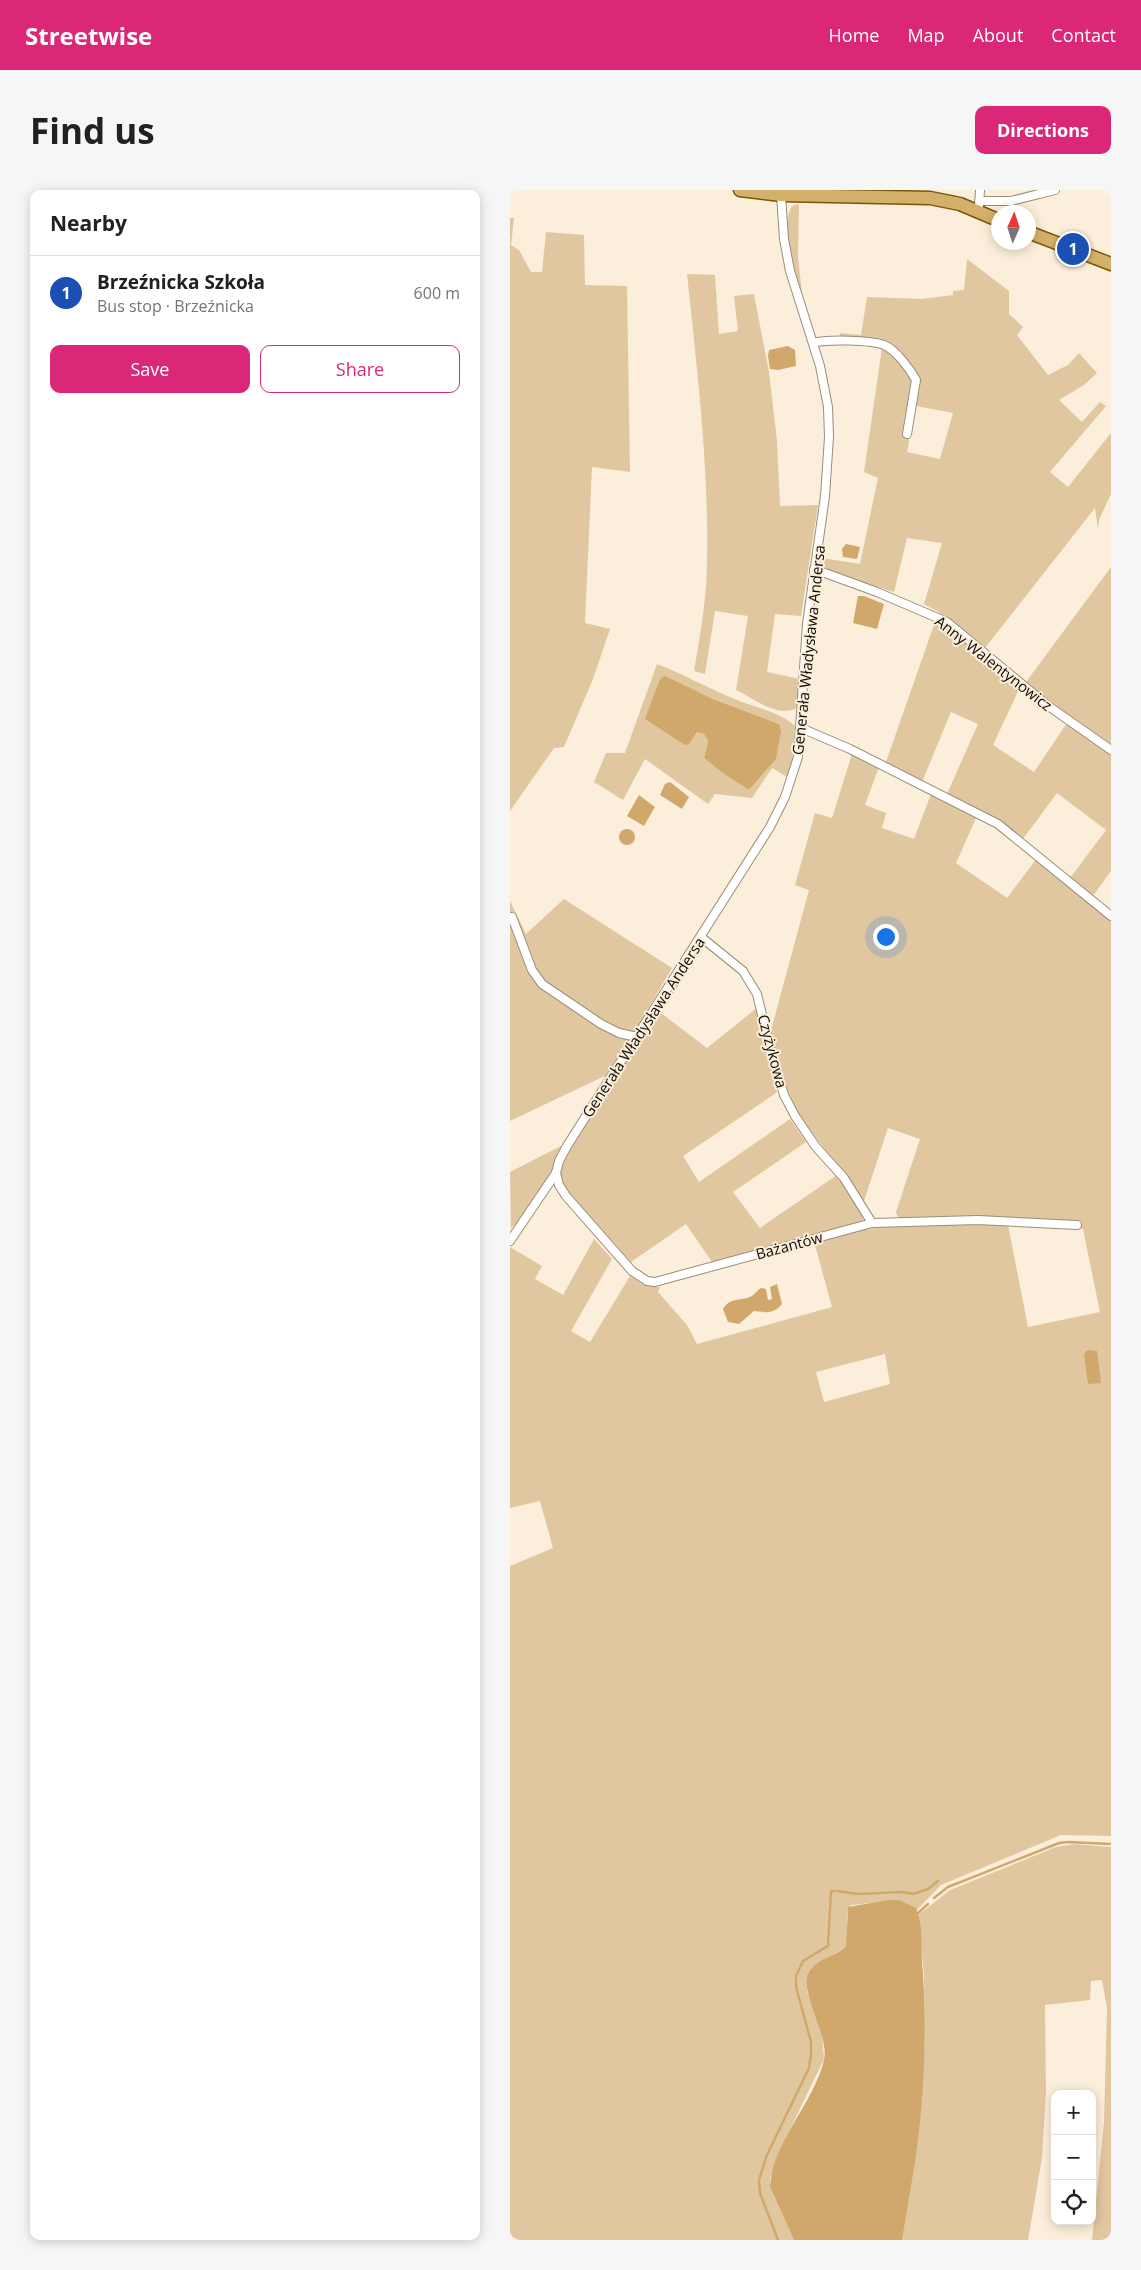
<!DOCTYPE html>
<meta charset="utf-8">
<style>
body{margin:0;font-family:"Open Sans",sans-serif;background:#f6f6f6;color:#202124}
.controls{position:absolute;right:15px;bottom:15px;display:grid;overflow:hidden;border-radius:10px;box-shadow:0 2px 12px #0003}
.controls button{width:45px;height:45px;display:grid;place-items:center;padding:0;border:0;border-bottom:1px solid #e0e0e0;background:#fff;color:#202124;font:25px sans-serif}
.compass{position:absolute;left:481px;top:15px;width:45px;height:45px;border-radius:50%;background:#fff;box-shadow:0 2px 12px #0003;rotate:3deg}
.you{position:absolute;left:375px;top:746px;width:18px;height:18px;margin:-12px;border:4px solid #fff;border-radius:50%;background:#1a73e8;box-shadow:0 0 0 8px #1a73e833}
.badge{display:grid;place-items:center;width:32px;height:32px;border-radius:50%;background:#db2777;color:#fff;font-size:16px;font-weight:700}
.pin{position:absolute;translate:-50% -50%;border:2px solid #fff;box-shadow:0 1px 5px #0006}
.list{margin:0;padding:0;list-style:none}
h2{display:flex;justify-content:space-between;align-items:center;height:65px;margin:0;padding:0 20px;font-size:21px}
h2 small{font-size:16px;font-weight:400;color:#757577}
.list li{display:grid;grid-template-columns:32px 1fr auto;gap:15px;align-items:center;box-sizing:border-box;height:75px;padding:0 20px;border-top:1px solid #e0e0e0}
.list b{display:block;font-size:19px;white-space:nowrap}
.list p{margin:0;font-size:16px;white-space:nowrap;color:#757577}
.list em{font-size:16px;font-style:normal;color:#757577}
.actions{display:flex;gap:10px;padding:15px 20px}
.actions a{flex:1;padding:11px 0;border:1px solid #db2777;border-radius:10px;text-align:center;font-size:18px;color:#db2777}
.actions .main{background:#db2777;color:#fff}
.icon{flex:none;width:28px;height:28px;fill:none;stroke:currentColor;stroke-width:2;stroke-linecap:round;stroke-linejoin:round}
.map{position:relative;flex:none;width:601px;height:2050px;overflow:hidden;border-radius:10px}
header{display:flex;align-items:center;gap:30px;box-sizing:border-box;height:70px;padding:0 25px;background:#db2777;color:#fff}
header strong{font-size:24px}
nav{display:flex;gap:28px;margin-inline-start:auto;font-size:18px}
.intro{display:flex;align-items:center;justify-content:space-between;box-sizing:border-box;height:120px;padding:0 30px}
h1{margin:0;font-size:35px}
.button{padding:12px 22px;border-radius:10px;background:#db2777;color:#fff;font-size:18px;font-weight:700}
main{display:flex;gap:30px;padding:0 30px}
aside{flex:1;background:#fff;border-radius:10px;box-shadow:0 2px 12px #0003}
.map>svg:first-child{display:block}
.green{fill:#e1c7a0;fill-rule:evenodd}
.water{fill:#d1a86b}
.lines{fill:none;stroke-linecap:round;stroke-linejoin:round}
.stream{stroke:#d1a86b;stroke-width:2.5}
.minor-casing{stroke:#9a8d7b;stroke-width:10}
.primary-casing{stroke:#7c5506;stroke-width:15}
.minor{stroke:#fff;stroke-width:8}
.primary{stroke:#d3b16a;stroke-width:12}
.labels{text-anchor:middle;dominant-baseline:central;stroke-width:4;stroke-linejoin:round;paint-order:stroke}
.street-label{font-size:15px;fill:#0f0b05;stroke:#fbeeda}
</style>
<header>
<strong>Streetwise</strong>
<nav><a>Home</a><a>Map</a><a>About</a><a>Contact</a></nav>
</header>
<div class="intro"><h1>Find us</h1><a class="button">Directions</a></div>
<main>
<aside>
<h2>Nearby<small></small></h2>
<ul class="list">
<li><span class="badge" style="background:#1a4fb4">1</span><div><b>Brzeźnicka Szkoła</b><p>Bus stop · Brzeźnicka</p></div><em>600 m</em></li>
</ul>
<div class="actions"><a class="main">Save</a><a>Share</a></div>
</aside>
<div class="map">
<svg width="601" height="2050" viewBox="0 0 601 2050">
<rect width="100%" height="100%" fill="#fbeeda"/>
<g class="green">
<path d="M 289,14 L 288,67 L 292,104 C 283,83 270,36 282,16 Z"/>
<path d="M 0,28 L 4,28 L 1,55 L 9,60 L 21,82 L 32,82 L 36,42 L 74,45 L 75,95 L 117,96 L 120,282 L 82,277 L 75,433 L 100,439 L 83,489 L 54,557 L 44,558 L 0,621 Z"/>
<path d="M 457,69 L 499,101 L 499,124 L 513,137 L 507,145 L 538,185 L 558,175 L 569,163 L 587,183 L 574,195 L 549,210 L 572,232 L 590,212 L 596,216 L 540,282 L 558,297 L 601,243 L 601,304 L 589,330 L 588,339 L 585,318 L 475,458 L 427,421 L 414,414 L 432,353 L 397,348 L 384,402 L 324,383 L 316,379 L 312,368 L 350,374 L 368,288 L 354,282 L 373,151 L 330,147 L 330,143 L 351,145 L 357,107 L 412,109 L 443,105 L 443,101 L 454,100 ZM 406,216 L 443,223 L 430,269 L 397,262 Z"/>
<path d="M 177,84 L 205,85 L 209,144 L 228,141 L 224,106 L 244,104 L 259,182 L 267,251 L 270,316 L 308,315 L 291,426 L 265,424 L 257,482 L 290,489 L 289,511 L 285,519 C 266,527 243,508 226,500 L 238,426 L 205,421 L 195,484 L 184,481 C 190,445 197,408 197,371 C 199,276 187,179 177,84 Z"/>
<path d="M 601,377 L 601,557 L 570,536 L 516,492 Z"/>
<path d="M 426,429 L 435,434 L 510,497 L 483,555 L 524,582 L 557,533 L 601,563 L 601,681 L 582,707 L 560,688 L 596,640 L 547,603 L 513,649 L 437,604 L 468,534 L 441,522 L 412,592 L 376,572 Z"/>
<path d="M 147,474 C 173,484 196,497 222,508 C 242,517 269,521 285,536 L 282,573 L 277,587 L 262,578 L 242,608 L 205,604 L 198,614 L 135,569 L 113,610 L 84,592 L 96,563 L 115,563 ZM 155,487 L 203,509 L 269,534 L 266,569 L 239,600 L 214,584 L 194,568 L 198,551 L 194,544 L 187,542 L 179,553 L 136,529 L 150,489 Z"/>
<path d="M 342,564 L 369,577 L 355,615 L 376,623 L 372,638 L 404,649 L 421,604 L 467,626 L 446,673 L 497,708 L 527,668 L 601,730 L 601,1646 L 551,1645 L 431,1695 L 407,1720 L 389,1710 L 341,1715 L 337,1724 L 337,1757 L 306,1774 L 297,1801 L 312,1843 L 314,1869 L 271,1958 L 260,1988 L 260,1997 L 284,2050 L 0,2050 L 0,1376 L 43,1358 L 30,1311 L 0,1318 L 0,1057 L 32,1076 L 25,1089 L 53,1105 L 84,1049 L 102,1069 L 61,1141 L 80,1152 L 120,1086 L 133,1095 L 150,1097 L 148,1102 L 177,1135 L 187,1154 L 322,1117 L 305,1055 L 308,1052 L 346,1041 L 391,1034 L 386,1022 L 410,949 L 378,938 L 354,1011 L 289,925 L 271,886 L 260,844 L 299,700 L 285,695 L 305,623 L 322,628 ZM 498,1035 L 573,1039 L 590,1122 L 518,1137 ZM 375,1164 L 380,1194 L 314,1212 L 306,1182 Z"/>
<path d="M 54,709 L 162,778 L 101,883 L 0,931 L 0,711 L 16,744 Z"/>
<path d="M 191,760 L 151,823 L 197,858 L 248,817 L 267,899 L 266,903 L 173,966 L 189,992 L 280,929 L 296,952 L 223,1002 L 250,1038 L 327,985 L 351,1020 L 353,1030 L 346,1034 L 202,1072 L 176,1034 L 121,1072 L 58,1004 C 49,991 50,982 53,967 L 188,761 Z"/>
<path d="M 55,954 C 43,983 26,1017 1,1038 L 0,982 Z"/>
<path d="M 564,1654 L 601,1657 L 601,2050 L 582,2050 L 594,1932 L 597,1818 L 592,1790 L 581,1791 L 580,1810 L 535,1815 L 536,1901 L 532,1968 L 518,2050 L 392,2050 L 409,1943 L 415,1848 L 414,1785 L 408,1725 L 440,1700 L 546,1657 Z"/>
</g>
<g class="water">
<path d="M 278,156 L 285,160 L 286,176 L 268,180 L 260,179 L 258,166 L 259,160 Z"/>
<path d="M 336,354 L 350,357 L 347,369 L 333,367 L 332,359 Z"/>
<path d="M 348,406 L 354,406 L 374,414 L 367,439 L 343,433 Z"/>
<path d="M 155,486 L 203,509 L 269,534 L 271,541 L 266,569 L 239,600 L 214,584 L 194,568 L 198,551 L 194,544 L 187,542 L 179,554 L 175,555 L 135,529 L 150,489 Z"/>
<path d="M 160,592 L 179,607 L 172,619 L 150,605 L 155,594 Z"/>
<path d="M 129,605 L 145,617 L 134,636 L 117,626 Z"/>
<circle cx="117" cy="647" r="8"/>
<path d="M 267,1094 L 272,1114 C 263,1125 255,1122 244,1121 L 229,1134 L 218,1132 L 213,1119 C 221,1106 231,1112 242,1106 C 246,1103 247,1100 251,1098 L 256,1099 L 258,1110 L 262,1109 L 260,1097 Z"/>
<path d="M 579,1160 L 587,1161 L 591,1193 L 578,1194 L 574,1165 L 576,1161 Z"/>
<path d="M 378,1710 L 389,1710 L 406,1718 C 413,1734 411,1754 412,1771 C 417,1828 415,1886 409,1943 C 405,1977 398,2011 393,2045 L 392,2050 L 284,2050 L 260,1997 C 262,1952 304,1913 314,1870 C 320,1844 285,1798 301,1779 C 309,1768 326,1766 336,1757 L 338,1717 Z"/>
</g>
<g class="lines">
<g class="stream">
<path d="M 327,1701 L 348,1704 L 392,1702 L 403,1704 L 418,1699 L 428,1691"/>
<path d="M 424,1708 L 438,1697 L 549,1653 L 558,1652 L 601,1654"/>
<path d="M 408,1723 L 418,1714"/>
<path d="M 268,2050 L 250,2003 L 249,1990 L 257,1965 L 299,1878 L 301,1865 L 301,1852 L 286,1797 L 286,1786 L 293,1771 L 318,1756 L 321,1701 L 324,1701"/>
</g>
<g class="minor-casing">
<g id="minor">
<path d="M 470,11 L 501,11 L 545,0"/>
<path d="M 469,15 L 470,0"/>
<path d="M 303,153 C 317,149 361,150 374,155 C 386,160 400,179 406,190 L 397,244"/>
<path d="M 304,379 L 367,402 L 437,432 L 537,515 L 601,560"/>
<path d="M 291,538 L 340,559 L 488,634 L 601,726"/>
<path d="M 2,727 L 22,780 L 32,794 L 91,834 L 109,843 L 127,847"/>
<path d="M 191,747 L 233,781 L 247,804 L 262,866 L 274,905 L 285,926 L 306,957 L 334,988 L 362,1033"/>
<path d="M 46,983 L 49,995 L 56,1006 L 122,1081 L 137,1091 L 145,1092 L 362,1033 L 468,1030 L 567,1035"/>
<path d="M 0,1051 L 46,983 L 49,971 L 57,956 L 260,637 L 275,607 L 288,567 L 297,434 L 315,306 L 319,247 L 318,217 L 310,176 L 280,81 L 274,49 L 271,5"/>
</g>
</g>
<g class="primary-casing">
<g id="primary">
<path d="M 230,0 L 271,5 L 420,8 L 450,14 L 488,30"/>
<path d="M 518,42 L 601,74"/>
</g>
</g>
<use href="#minor" class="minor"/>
<use href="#primary" class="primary"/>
</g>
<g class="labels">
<g class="street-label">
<text transform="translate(298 460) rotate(-84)">Generała Władysława Andersa</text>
<text transform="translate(484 473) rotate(38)">Anny Walentynowicz</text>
<text transform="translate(133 837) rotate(-57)">Generała Władysława Andersa</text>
<text transform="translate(263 861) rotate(75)">Czyżykowa</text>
<text transform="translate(279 1055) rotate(-15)">Bażantów</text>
</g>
</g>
</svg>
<div class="controls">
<button>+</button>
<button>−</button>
<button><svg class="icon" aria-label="locate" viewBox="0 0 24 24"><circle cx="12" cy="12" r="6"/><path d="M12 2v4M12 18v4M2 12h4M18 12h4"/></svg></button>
</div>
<svg class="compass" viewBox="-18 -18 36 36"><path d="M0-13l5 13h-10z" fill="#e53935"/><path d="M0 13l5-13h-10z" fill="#757577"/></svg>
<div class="you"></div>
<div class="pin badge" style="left:563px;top:59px;background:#1a4fb4">1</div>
</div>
</main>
